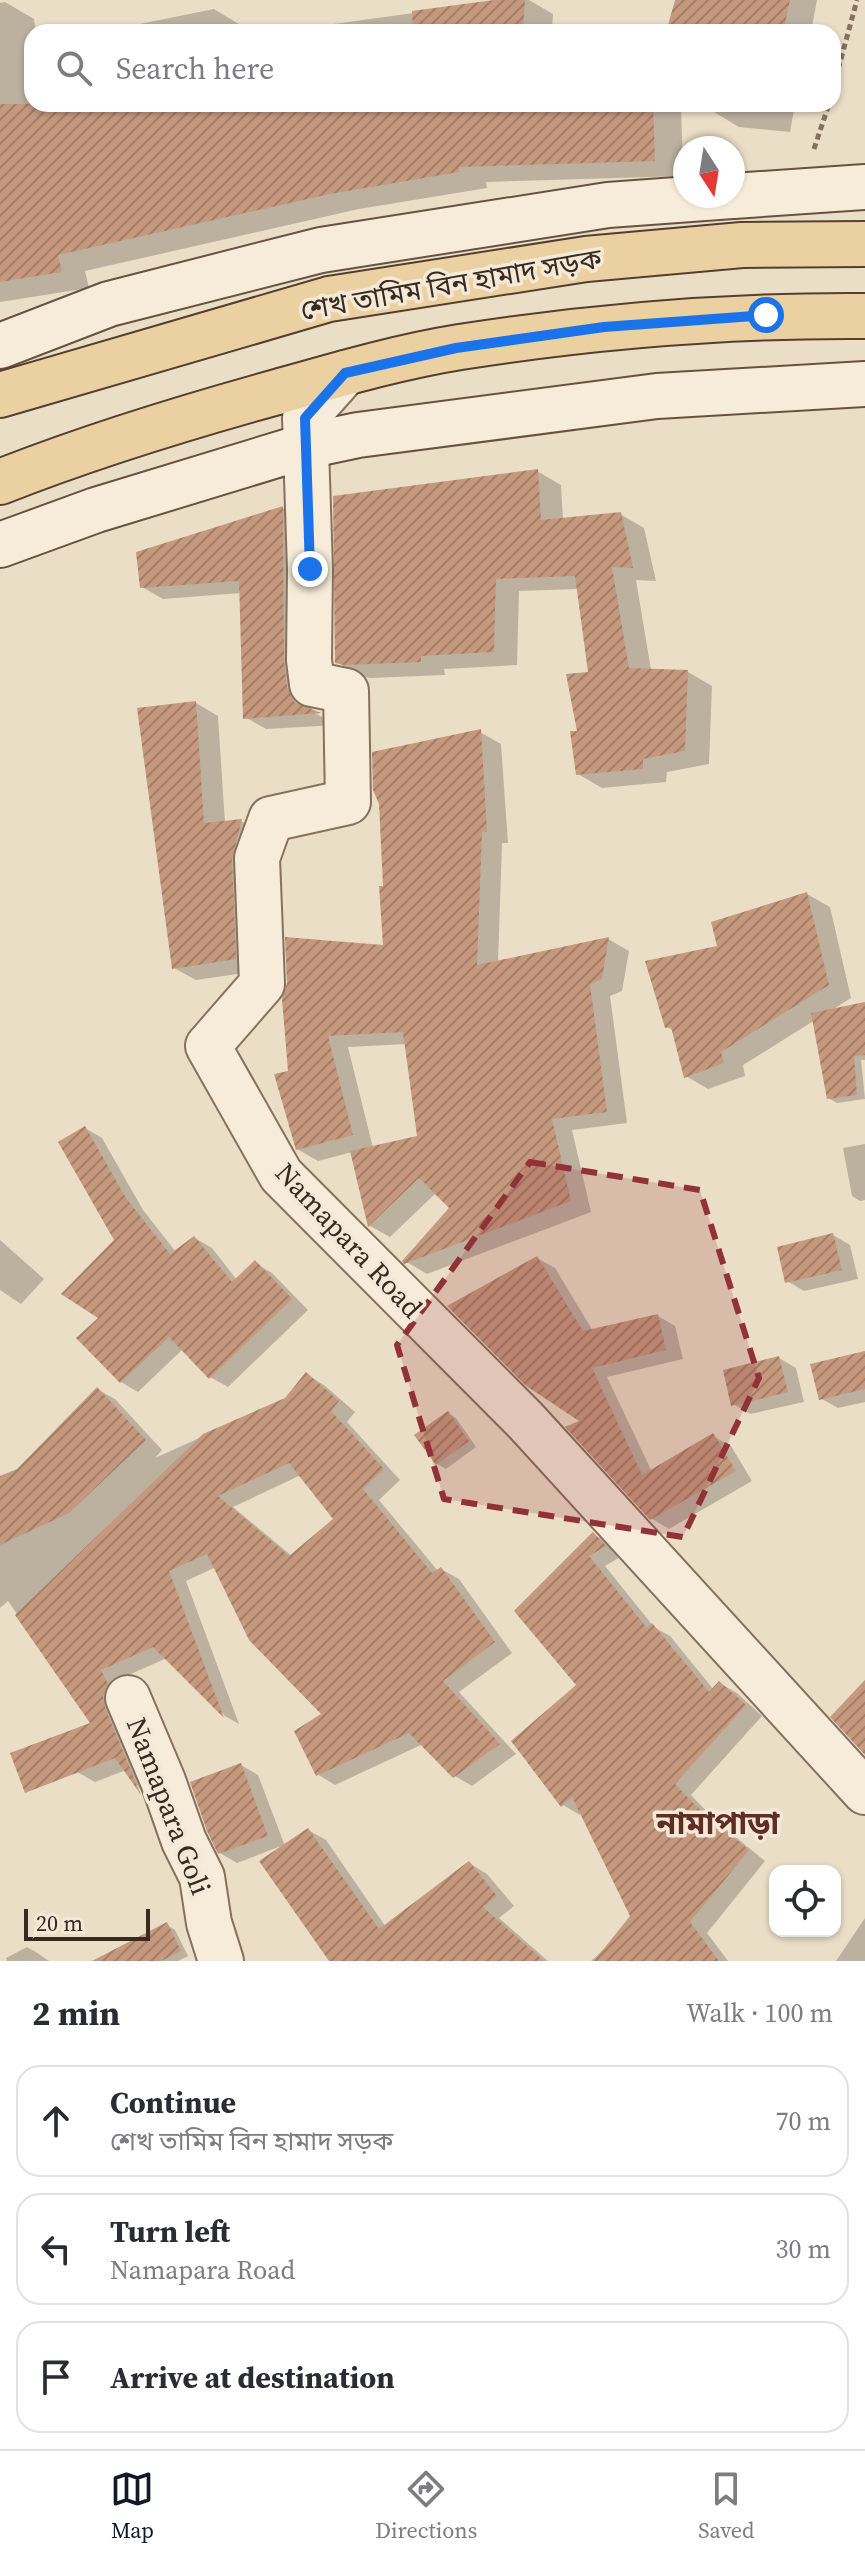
<!DOCTYPE html>
<meta charset="utf-8">
<style>
body{margin:0;font-family:"Source Serif 4","Noto Sans Bengali",serif;background:#f2f2f3;color:#2b2b33}
.controls{position:absolute;right:24px;bottom:24px;display:grid;overflow:hidden;border-radius:16px;box-shadow:0 2px 6px #0004}
.controls button{width:72px;height:72px;display:grid;place-items:center;padding:0;border:0;border-bottom:2px solid #e1e1e2;background:#fff;color:#2b2b33;font:40px sans-serif}
.compass{position:absolute;left:673px;top:136px;width:72px;height:72px;border-radius:50%;background:#fff;box-shadow:0 2px 6px #0004;rotate:168deg}
.scale{position:absolute;left:24px;bottom:20px;width:126px;box-sizing:border-box;padding-left:8px;border:4px solid #372a20;border-top:0;font-size:22px;line-height:28px;white-space:nowrap;color:#372a20;-webkit-text-stroke:6px #f3e9d6;paint-order:stroke}
.stop{position:absolute;width:24px;height:24px;margin:-18px;border:6px solid #1a73e8;border-radius:50%;background:#fff}
.stop.end{background:#1a73e8;border-color:#fff;box-shadow:0 2px 8px #0008}
.list{margin:0;padding:0;list-style:none}
h2{display:flex;justify-content:space-between;align-items:center;height:104px;margin:0;padding:0 32px;font-size:34px}
h2 small{font-size:26px;font-weight:400;color:#7c7c81}
.list li{display:grid;grid-template-columns:52px 1fr auto;gap:24px;align-items:center;box-sizing:border-box;height:112px;margin:0 16px 16px;padding:0 16px;border:2px solid #e1e1e2;border-radius:24px}
.list b{display:block;font-size:30px;white-space:nowrap}
.list p{margin:0;font-size:26px;white-space:nowrap;color:#7c7c81}
.list em{font-size:26px;font-style:normal;color:#7c7c81}
.icon{flex:none;width:44px;height:44px;fill:none;stroke:currentColor;stroke-width:2;stroke-linecap:round;stroke-linejoin:round}
.map{position:relative;flex:none;width:865px;height:1961px;overflow:hidden}
.search{position:absolute;background:#fff;box-shadow:0 2px 6px #0004;left:24px;right:24px;top:24px;height:88px;display:flex;align-items:center;gap:20px;box-sizing:border-box;padding:0 28px;border-radius:24px;color:#7c7c81;font-size:30px}
.sheet{height:488px;background:#fff}
nav{display:flex;justify-content:space-around;align-items:center;box-sizing:border-box;height:112px;border-top:2px solid #e1e1e2;background:#fff;font-size:22px;color:#7c7c81}
nav a{display:grid;justify-items:center;gap:4px}
nav .on{color:#111827}
.map>svg:first-child{display:block}
.shadow{fill:#0003;fill-rule:evenodd}
.building{fill:url(#building-hatch);fill-rule:evenodd}
.lines{fill:none;stroke-linecap:round;stroke-linejoin:round}
.street-casing{stroke:#85715d;stroke-width:48}
.secondary-casing{stroke:#675241;stroke-width:48}
.primary-casing{stroke:#533f31;stroke-width:48}
.path{stroke:#85715d;stroke-width:5;stroke-dasharray:6 4;stroke-linecap:butt}
.street{stroke:#f6ecd9;stroke-width:44}
.secondary{stroke:#f6ecd9;stroke-width:44}
.primary{stroke:#ebd0a2;stroke-width:44}
.route{stroke:#1a73e8;stroke-width:10}
.marked{fill:#903237;fill-opacity:0.2;stroke:#903237;stroke-width:6;stroke-dasharray:16 10;stroke-linejoin:round}
.labels{text-anchor:middle;dominant-baseline:central;stroke-width:7;stroke-linejoin:round;paint-order:stroke}
.street-label{font-size:28px;fill:#372a20;stroke:#f3e9d6}
.quarter-label{font-size:32px;font-weight:bold;fill:#602d23;stroke:#f3e9d6}
</style>
<div class="map">
<svg width="865" height="1961" viewBox="0 0 865 1961">
<defs>
<pattern id="building-hatch" width="6" height="6" patternUnits="userSpaceOnUse" patternTransform="scale(2)"><rect width="6" height="6" fill="#c6997f"/><path d="M-1 1l2-2M0 6l6-6M5 7l2-2" fill="none" stroke="#a27d68"/></pattern>
</defs>
<rect width="100%" height="100%" fill="#ebdec7"/>
<g class="shadow">
<path d="M 509,0 L 529,0 L 553,14 L 552,32 L 275,32 Z"/>
<path d="M 677,0 L 817,0 L 811,32 L 668,32 Z"/>
<path d="M 5,2 L 34,19 L 36,32 L 32,32 L 32,104 L 681,104 L 683,176 L 486,182 L 487,188 L 359,209 L 85,271 L 89,288 L 0,302 L 0,3 Z"/>
<path d="M 214,9 L 242,26 L 244,32 L 100,32 Z"/>
<path d="M 706,104 L 795,104 L 790,132 L 739,127 L 714,112 Z"/>
<path d="M 537,471 L 561,485 L 563,519 L 620,514 L 644,528 L 656,581 L 636,580 L 651,670 L 688,672 L 712,686 L 709,764 L 667,772 L 666,782 L 602,788 L 578,774 L 591,674 L 579,589 L 519,591 L 517,665 L 444,669 L 445,675 L 370,678 L 361,676 L 337,662 Z"/>
<path d="M 283,508 L 303,520 L 308,701 L 313,712 L 337,725 L 266,729 L 245,717 L 241,593 L 163,599 L 142,587 Z"/>
<path d="M 196,703 L 218,716 L 225,823 L 241,821 L 263,834 L 257,971 L 196,980 L 174,968 Z"/>
<path d="M 480,732 L 501,744 L 508,843 L 502,843 L 498,963 L 608,939 L 629,951 L 622,991 L 610,996 L 627,1123 L 572,1130 L 591,1212 L 427,1274 L 405,1261 L 452,1207 L 436,1193 L 390,1237 L 370,1226 L 352,1152 L 318,1161 L 297,1149 L 290,1073 L 385,947 L 385,888 ZM 407,1044 L 419,1137 L 373,1148 L 348,1047 Z"/>
<path d="M 807,894 L 830,907 L 851,998 L 829,1012 L 865,1005 L 865,1060 L 861,1060 L 865,1099 L 837,1103 L 828,1098 L 815,1020 L 743,1065 L 745,1076 L 708,1089 L 686,1076 L 674,1031 L 667,1027 L 720,948 Z"/>
<path d="M 85,1128 L 102,1138 L 143,1210 L 176,1252 L 195,1238 L 212,1248 L 237,1280 L 255,1263 L 272,1273 L 308,1310 L 228,1387 L 210,1377 L 183,1349 L 138,1392 L 121,1382 L 79,1338 L 101,1317 L 116,1240 Z"/>
<path d="M 865,1144 L 865,1200 L 860,1201 L 852,1196 L 843,1148 Z"/>
<path d="M 833,1235 L 850,1245 L 858,1279 L 804,1291 L 787,1281 Z"/>
<path d="M 0,1240 L 44,1279 L 21,1304 L 0,1290 Z"/>
<path d="M 537,1258 L 555,1268 L 593,1331 L 658,1316 L 675,1326 L 683,1359 L 607,1377 L 652,1472 L 713,1436 L 731,1446 L 752,1481 L 669,1529 L 652,1519 L 583,1421 Z"/>
<path d="M 865,1353 L 865,1402 L 838,1408 L 820,1398 Z"/>
<path d="M 779,1358 L 796,1368 L 804,1402 L 750,1414 L 733,1404 Z"/>
<path d="M 307,1375 L 324,1385 L 355,1412 L 347,1422 L 400,1480 L 379,1500 L 438,1571 L 441,1569 L 459,1579 L 512,1653 L 459,1692 L 516,1754 L 472,1786 L 455,1776 L 423,1744 L 335,1785 L 317,1774 L 325,1714 L 214,1568 L 186,1581 L 239,1724 L 225,1716 L 167,1658 L 117,1680 L 156,1801 L 143,1793 L 126,1770 L 95,1782 L 77,1772 L 93,1724 L 8,1601 L 0,1608 L 0,1479 L 18,1470 L 97,1389 L 115,1399 L 162,1450 L 155,1458 L 286,1399 ZM 301,1475 L 336,1519 L 292,1556 L 233,1507 Z"/>
<path d="M 448,1413 L 456,1418 L 476,1447 L 446,1469 L 437,1464 Z"/>
<path d="M 593,1534 L 611,1544 L 622,1556 L 605,1566 L 654,1627 L 670,1636 L 714,1690 L 719,1683 L 737,1693 L 762,1716 L 691,1795 L 715,1820 L 765,1861 L 707,1933 L 728,1961 L 591,1961 L 614,1940 L 632,1916 L 582,1813 L 580,1815 L 563,1805 L 578,1686 L 517,1611 Z"/>
<path d="M 241,1765 L 258,1775 L 285,1846 L 308,1830 L 326,1840 L 386,1927 L 469,1863 L 487,1874 L 514,1906 L 499,1918 L 548,1961 L 330,1961 L 281,1846 L 237,1863 L 220,1853 Z"/>
<path d="M 865,1918 L 865,1961 L 836,1961 Z"/>
<path d="M 167,1925 L 175,1930 L 188,1956 L 178,1961 L 138,1961 Z"/>
<path d="M 27,1947 L 36,1952 L 49,1961 L 7,1961 L 6,1958 Z"/>
</g>
<g class="building">
<path d="M 494,0 L 525,0 L 523,32 L 413,32 L 412,11 Z"/>
<path d="M 675,0 L 790,0 L 783,32 L 666,32 Z"/>
<path d="M 0,104 L 653,104 L 655,161 L 459,167 L 459,172 L 330,194 L 58,255 L 62,272 L 0,282 Z"/>
<path d="M 538,469 L 541,520 L 621,512 L 633,568 L 612,567 L 629,668 L 688,670 L 685,751 L 643,759 L 643,769 L 576,775 L 570,731 L 577,731 L 566,674 L 588,672 L 575,576 L 496,579 L 494,652 L 421,656 L 421,662 L 344,665 L 335,663 L 333,496 Z"/>
<path d="M 283,506 L 284,660 L 287,687 L 294,702 L 321,713 L 243,719 L 239,581 L 140,588 L 136,552 Z"/>
<path d="M 196,701 L 204,823 L 242,819 L 232,859 L 236,959 L 172,969 L 137,708 Z"/>
<path d="M 481,729 L 487,832 L 482,832 L 477,965 L 609,937 L 602,979 L 590,984 L 607,1112 L 552,1119 L 571,1201 L 404,1264 L 402,1261 L 449,1208 L 419,1178 L 368,1227 L 350,1151 L 417,1136 L 403,1032 L 328,1036 L 353,1135 L 296,1150 L 274,1074 L 288,1071 L 282,999 L 287,983 L 285,937 L 383,945 L 379,886 L 383,886 L 379,804 L 373,790 L 372,752 Z"/>
<path d="M 807,892 L 829,985 L 721,1052 L 724,1063 L 684,1078 L 671,1027 L 665,1028 L 645,961 L 717,946 L 711,922 Z"/>
<path d="M 865,1002 L 865,1055 L 854,1056 L 857,1095 L 827,1099 L 811,1013 Z"/>
<path d="M 85,1126 L 126,1198 L 170,1254 L 194,1236 L 232,1282 L 255,1260 L 292,1299 L 209,1379 L 169,1337 L 120,1383 L 76,1338 L 98,1318 L 61,1294 L 114,1240 L 58,1142 Z"/>
<path d="M 833,1233 L 842,1270 L 785,1283 L 777,1247 Z"/>
<path d="M 537,1256 L 583,1331 L 658,1314 L 666,1350 L 592,1368 L 642,1475 L 713,1433 L 736,1471 L 650,1520 L 565,1427 L 579,1421 L 525,1385 L 447,1306 Z"/>
<path d="M 865,1351 L 865,1389 L 819,1400 L 810,1364 Z"/>
<path d="M 779,1356 L 788,1392 L 731,1406 L 723,1370 Z"/>
<path d="M 306,1372 L 339,1401 L 331,1411 L 384,1469 L 363,1489 L 432,1573 L 441,1567 L 495,1642 L 443,1681 L 500,1744 L 453,1778 L 409,1733 L 316,1776 L 294,1731 L 321,1714 L 249,1640 L 207,1554 L 169,1571 L 224,1718 L 153,1647 L 101,1670 L 108,1684 L 103,1696 L 105,1708 L 141,1795 L 115,1758 L 25,1793 L 10,1753 L 90,1723 L 15,1615 L 203,1434 L 285,1398 ZM 289,1463 L 333,1519 L 289,1556 L 218,1496 Z"/>
<path d="M 97,1387 L 146,1440 L 69,1513 L 0,1545 L 0,1476 L 17,1469 Z"/>
<path d="M 448,1411 L 469,1441 L 436,1465 L 414,1435 Z"/>
<path d="M 593,1532 L 606,1546 L 589,1556 L 647,1628 L 652,1623 L 709,1692 L 719,1681 L 746,1705 L 675,1784 L 698,1808 L 749,1850 L 690,1922 L 719,1961 L 594,1961 L 630,1916 L 572,1797 L 561,1807 L 511,1741 L 576,1685 L 514,1611 Z"/>
<path d="M 865,1680 L 865,1755 L 830,1717 Z"/>
<path d="M 241,1763 L 268,1836 L 218,1854 L 207,1831 L 190,1782 Z"/>
<path d="M 308,1828 L 379,1929 L 469,1861 L 497,1896 L 483,1907 L 544,1961 L 329,1961 L 259,1861 Z"/>
<path d="M 167,1922 L 181,1951 L 161,1961 L 92,1961 Z"/>
</g>
<g class="lines">
<g class="street-casing">
<g id="street">
<path d="M 345,373 L 305,418 L 310,569 L 309,660 L 312,684 L 346,691 L 348,802 L 271,819 L 257,858 L 262,984 L 208,1046 L 281,1175 L 525,1420 L 865,1792"/>
<path d="M 128,1698 L 163,1781 L 184,1841 L 202,1877 L 209,1923 L 221,1961"/>
</g>
</g>
<g class="secondary-casing">
<g id="secondary">
<path d="M 733,196 L 865,187"/>
<path d="M 0,346 L 109,304 L 321,250 L 608,205 L 732,196"/>
<path d="M 0,545 L 96,510 L 306,446 L 358,435 L 657,396 L 865,384"/>
</g>
</g>
<g class="primary-casing">
<g id="primary">
<path d="M 0,395 L 329,299 L 586,259 L 742,245 L 865,244"/>
<path d="M 0,482 C 91,446 183,418 277,392 C 337,375 398,357 460,347 C 595,326 728,315 865,316"/>
</g>
</g>
<g class="path">
<path d="M 833,88 L 857,0"/>
<path d="M 814,149 L 829,104"/>
</g>
<use href="#street" class="street"/>
<use href="#secondary" class="secondary"/>
<use href="#primary" class="primary"/>
</g>
<g class="lines">
<path class="route" d="M 310,569 L 305,418 L 345,373 L 456,348 L 604,327 L 766,315"/>
</g>
<path class="marked" d="M 530,1162 L 700,1190 L 759,1378 L 683,1537 L 444,1499 L 397,1345 Z"/>
<g class="labels">
<g class="street-label">
<text transform="translate(451 284) rotate(-10)">শেখ তামিম বিন হামাদ সড়ক</text>
<text transform="translate(349 1240) rotate(47)">Namapara Road</text>
<text transform="translate(169 1806) rotate(69)">Namapara Goli</text>
</g>
<g class="quarter-label">
<text x="718" y="1823">নামাপাড়া</text>
</g>
</g>
</svg>
<div class="controls">
<button><svg class="icon" aria-label="locate" viewBox="0 0 24 24"><circle cx="12" cy="12" r="6"/><path d="M12 2v4M12 18v4M2 12h4M18 12h4"/></svg></button>
</div>
<svg class="compass" viewBox="-18 -18 36 36"><path d="M0-13l5 13h-10z" fill="#e53935"/><path d="M0 13l5-13h-10z" fill="#7c7c81"/></svg>
<div class="scale">20 m</div>
<div class="stop" style="left:766px;top:315px"></div>
<div class="stop end" style="left:310px;top:569px"></div>
<div class="search"><svg class="icon" aria-label="search" viewBox="0 0 24 24"><circle cx="10" cy="10" r="6"/><path d="M15 15l6 6"/></svg>Search here</div>
</div>
<section class="sheet">
<h2>2 min<small>Walk · 100 m</small></h2>
<ul class="list">
<li><svg class="icon" aria-label="ahead" viewBox="0 0 24 24"><path d="M12 20V5M6 11l6-6 6 6"/></svg><div><b>Continue</b><p>শেখ তামিম বিন হামাদ সড়ক</p></div><em>70 m</em></li>
<li><svg class="icon" aria-label="left" viewBox="0 0 24 24"><path d="M17 20v-9H6M10 6l-5 5 5 5"/></svg><div><b>Turn left</b><p>Namapara Road</p></div><em>30 m</em></li>
<li><svg class="icon" aria-label="arrive" viewBox="0 0 24 24"><path d="M6 21V4h12l-3 4 3 4H6"/></svg><div><b>Arrive at destination</b></div></li>
</ul>
</section>
<nav>
<a class="on"><svg class="icon" aria-label="map" viewBox="0 0 24 24"><path d="M3 6l6-2 6 2 6-2v14l-6 2-6-2-6 2zM9 4v14M15 6v14"/></svg>Map</a>
<a><svg class="icon" aria-label="directions" viewBox="0 0 24 24"><path d="M12 3l9 9-9 9-9-9zM9 14v-3h6M13 9l2 2-2 2"/></svg>Directions</a>
<a><svg class="icon" aria-label="saved" viewBox="0 0 24 24"><path d="M7 4h10v16l-5-4-5 4z"/></svg>Saved</a>
</nav>
